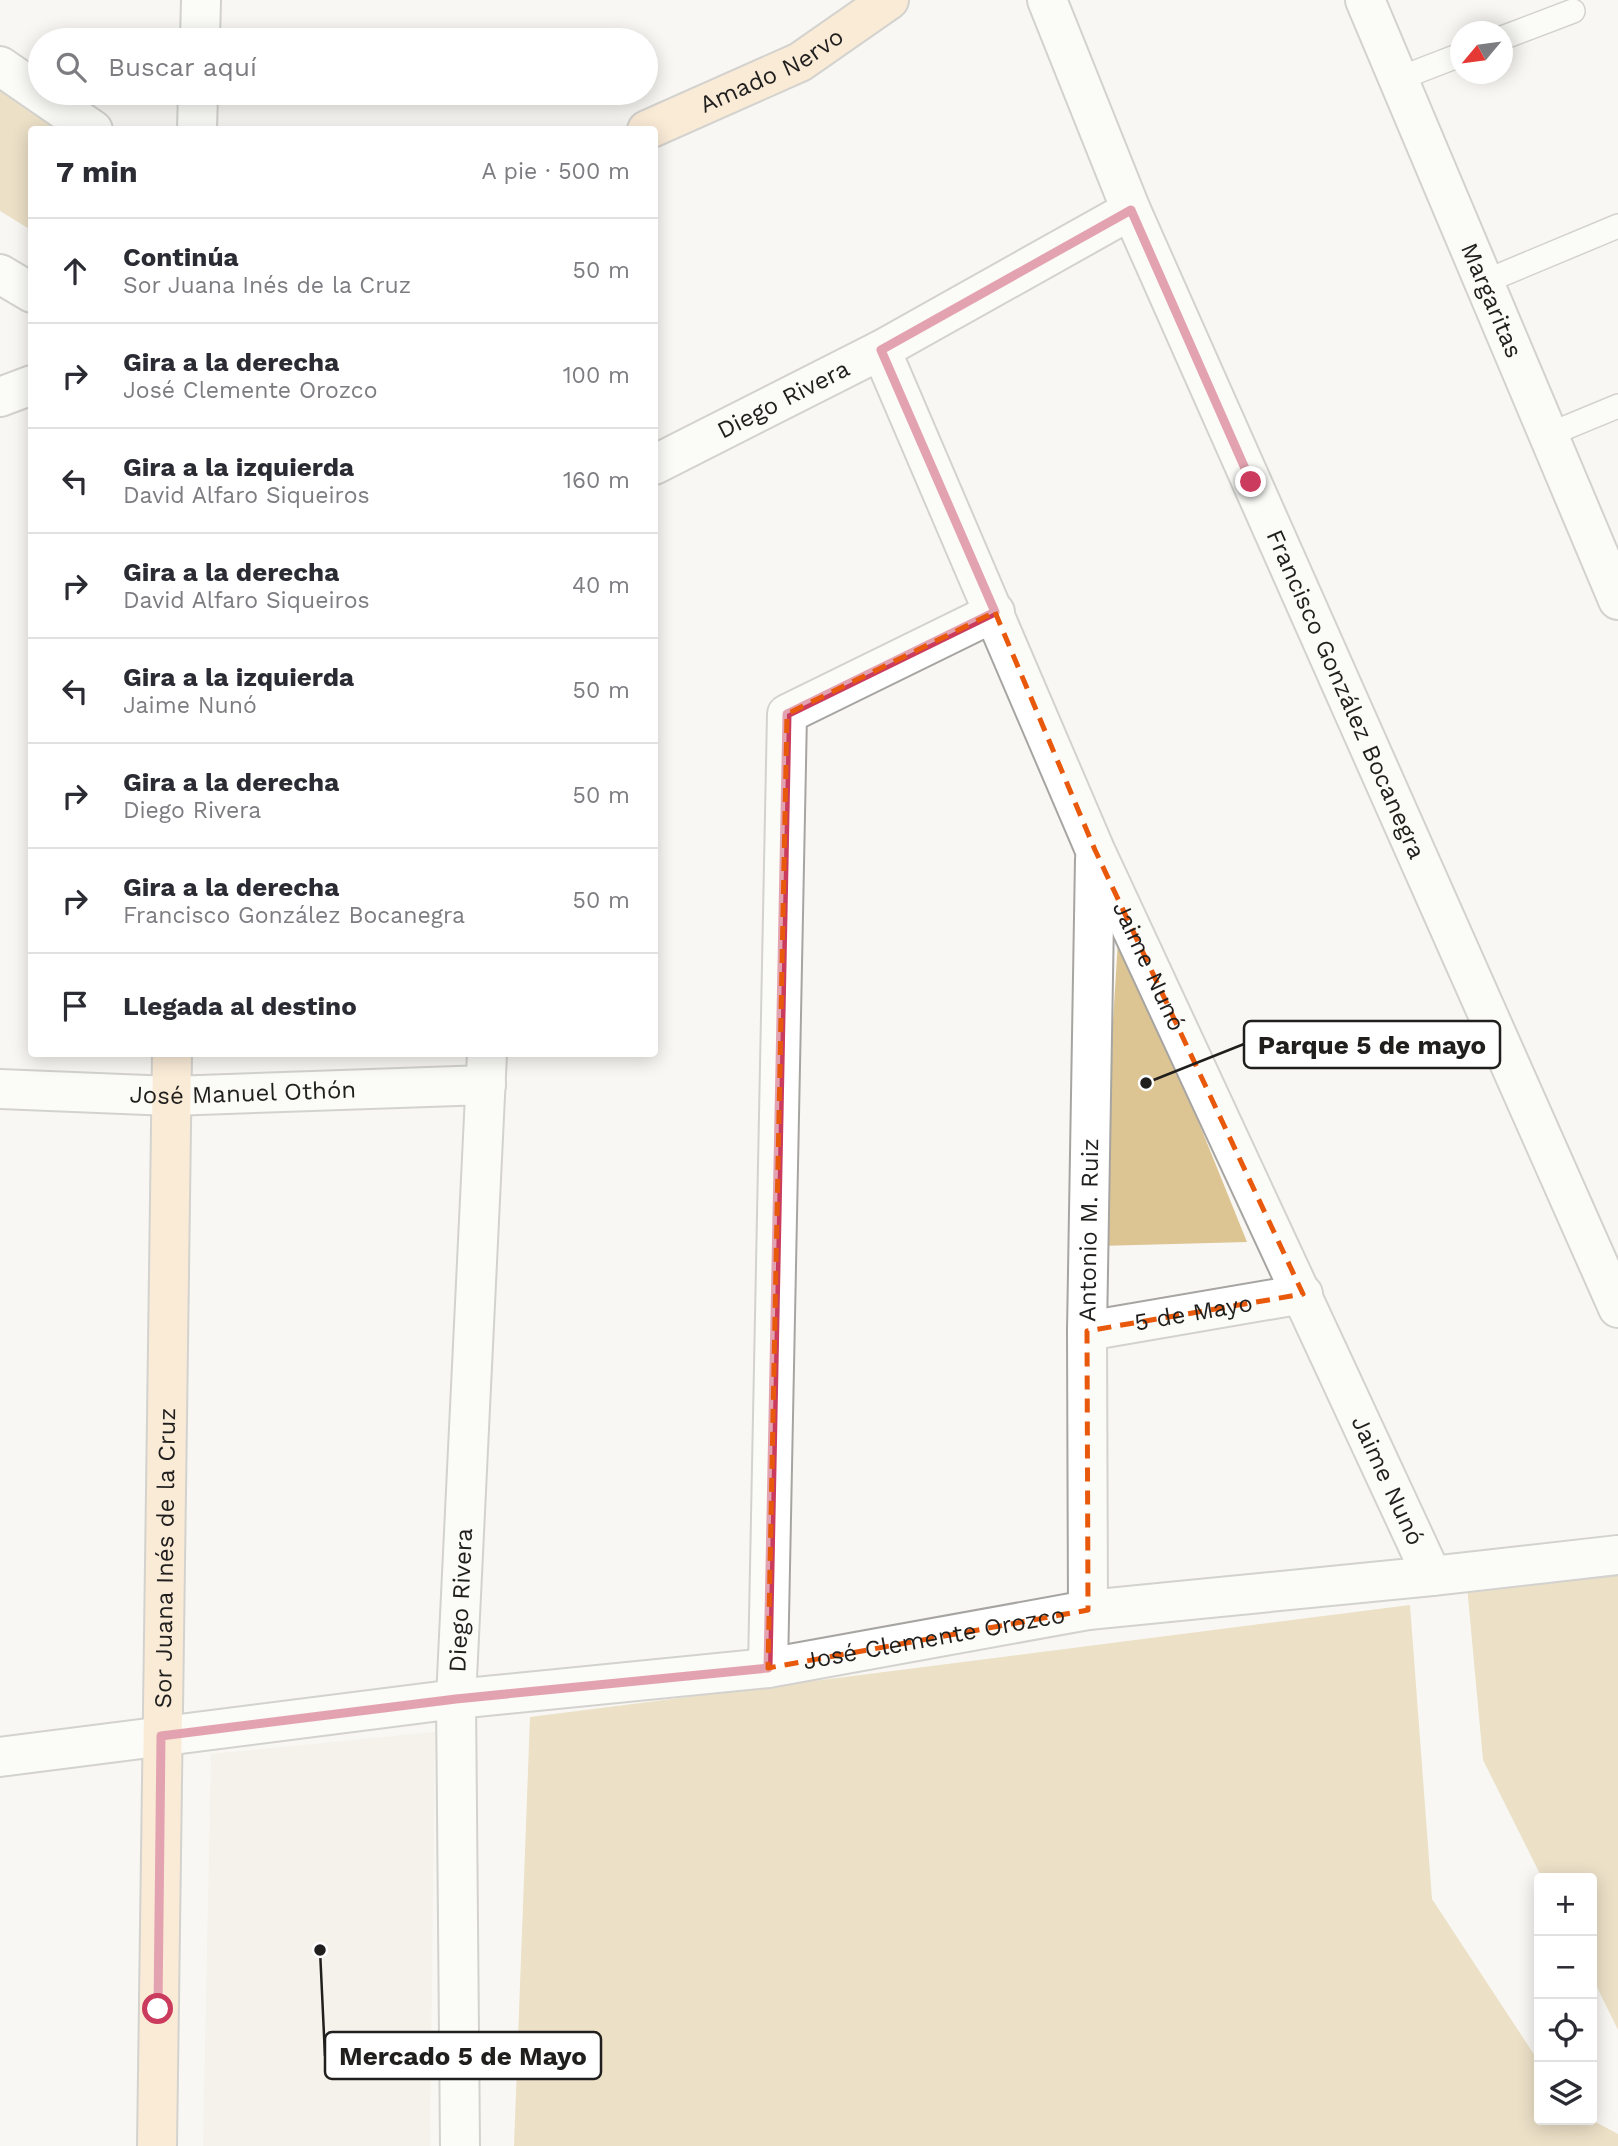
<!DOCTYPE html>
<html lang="es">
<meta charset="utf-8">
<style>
body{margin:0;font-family:"Work Sans",sans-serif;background:#f7f7f7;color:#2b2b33}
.controls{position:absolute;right:21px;bottom:21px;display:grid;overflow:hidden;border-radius:7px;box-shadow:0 4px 18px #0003}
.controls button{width:63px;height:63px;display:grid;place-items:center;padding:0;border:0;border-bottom:2px solid #e1e1e2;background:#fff;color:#2b2b33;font:35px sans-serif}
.compass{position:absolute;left:1450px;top:21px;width:63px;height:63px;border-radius:50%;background:#fff;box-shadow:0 4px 18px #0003;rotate:241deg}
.stop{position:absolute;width:21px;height:21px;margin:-16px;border:5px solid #cb3b5d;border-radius:50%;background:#fff}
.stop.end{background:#cb3b5d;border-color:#fff;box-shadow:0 2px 7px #0008}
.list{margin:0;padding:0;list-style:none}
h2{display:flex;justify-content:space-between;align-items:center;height:91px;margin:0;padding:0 28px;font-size:30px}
h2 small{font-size:23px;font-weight:400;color:#7c7c81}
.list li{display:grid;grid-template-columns:46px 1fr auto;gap:21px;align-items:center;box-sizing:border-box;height:105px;padding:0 28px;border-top:2px solid #e1e1e2}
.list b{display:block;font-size:26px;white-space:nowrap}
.list p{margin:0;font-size:23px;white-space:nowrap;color:#7c7c81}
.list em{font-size:23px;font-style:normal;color:#7c7c81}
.icon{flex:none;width:38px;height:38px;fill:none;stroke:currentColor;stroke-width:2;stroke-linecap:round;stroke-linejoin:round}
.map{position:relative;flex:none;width:1618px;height:2146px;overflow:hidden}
.search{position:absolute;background:#fff;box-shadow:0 4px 18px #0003;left:28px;top:28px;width:630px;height:77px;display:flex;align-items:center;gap:18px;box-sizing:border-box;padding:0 24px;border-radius:38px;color:#7c7c81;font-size:26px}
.panel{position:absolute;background:#fff;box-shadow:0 4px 18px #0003;left:28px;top:126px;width:630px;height:931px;border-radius:7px}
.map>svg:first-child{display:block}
.built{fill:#efeadf}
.green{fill:#ddc493}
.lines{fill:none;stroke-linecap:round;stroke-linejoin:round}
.service-casing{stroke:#a7a5a2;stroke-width:26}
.minor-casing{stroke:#a7a5a2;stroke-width:42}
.secondary-casing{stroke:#a7a5a2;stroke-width:42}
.service{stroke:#fff;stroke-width:23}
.minor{stroke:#fff;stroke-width:38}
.secondary{stroke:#fddcb7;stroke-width:38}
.route{stroke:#cb3b5d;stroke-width:9}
.marked{fill:none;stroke:#e8590c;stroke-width:5;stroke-dasharray:14 9;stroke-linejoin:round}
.labels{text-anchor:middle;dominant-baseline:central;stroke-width:7;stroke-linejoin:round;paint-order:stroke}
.street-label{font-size:24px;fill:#201f1e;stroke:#fff}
.leader{fill:none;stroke:#201f1e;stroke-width:2.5}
.callout-dot{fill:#201f1e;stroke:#fff;stroke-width:2.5}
.callout{fill:#fff;stroke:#201f1e;stroke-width:2.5}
.callout-label{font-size:26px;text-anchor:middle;font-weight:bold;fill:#201f1e}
</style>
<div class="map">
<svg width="1618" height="2146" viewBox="0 0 1618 2146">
<rect width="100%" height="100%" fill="#f8f7f3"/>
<path class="built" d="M 435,1732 L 430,2146 L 203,2146 L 211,1754 Z"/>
<g class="green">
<path d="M 0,77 L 79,129 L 32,130 L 31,230 L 0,211 Z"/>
<path d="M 1119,925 L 1247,1242 L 1099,1246 Z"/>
<path d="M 1618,1572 L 1618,2030 L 1592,1977 L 1592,1878 L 1542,1878 L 1483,1760 L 1467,1586 Z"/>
<path d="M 1410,1605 L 1432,1899 L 1539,2062 L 1539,2120 L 1592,2120 L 1618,2134 L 1618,2146 L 514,2146 L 530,1717 Z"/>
</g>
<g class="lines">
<g class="service-casing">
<g id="service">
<path d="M 1502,38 L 1573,11"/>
<path d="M 1398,79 L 1460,55"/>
<path d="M 1484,282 L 1618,226"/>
<path d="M 1548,435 L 1618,406"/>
</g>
</g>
<g class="minor-casing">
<g id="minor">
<path id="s1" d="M 1047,0 L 1131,210 L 1618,1308"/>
<path id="s2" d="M 1365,0 L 1618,600"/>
<path d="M 200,40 L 201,0"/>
<path d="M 0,66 L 93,130"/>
<path d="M 197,130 L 198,93"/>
<path d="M 0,274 L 32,293"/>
<path id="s3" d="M 881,350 L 1095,850 L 1432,1576"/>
<path d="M 0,397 L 32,385"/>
<path id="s4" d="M 654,465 L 881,350 L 1131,210"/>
<path id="s5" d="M 0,1089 L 171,1096 L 486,1085"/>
<path id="s6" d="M 1087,1331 L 1303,1294"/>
<path id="s7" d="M 1088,1610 L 1087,1331 L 1095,859"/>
<path d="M 768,1668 L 787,714 L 995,612"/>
<path id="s8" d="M 0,1757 L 456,1699 L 768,1668 L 1088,1610 L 1432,1576 L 1618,1555"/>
<path id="s9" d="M 460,2146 L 456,1699 L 487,1054"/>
</g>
</g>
<g class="secondary-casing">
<g id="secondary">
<path id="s10" d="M 647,130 L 800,62 L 889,0"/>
<path id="s11" d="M 157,2146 L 172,1054"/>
</g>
</g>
<use href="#service" class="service"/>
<use href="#minor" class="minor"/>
<use href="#secondary" class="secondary"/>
</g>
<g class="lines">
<path class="route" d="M 158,2009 L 161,1736 L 456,1699 L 768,1668 L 787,714 L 995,612 L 881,350 L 1131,210 L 1251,482"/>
</g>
<path d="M0 0H1618V2146H0ZM 995,612 L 1095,850 L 1303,1294 L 1087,1331 L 1088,1610 L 768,1668 L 787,714 Z" fill="#f8f7f3" fill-opacity=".55" fill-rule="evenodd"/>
<path class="marked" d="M 995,612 L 1095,850 L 1303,1294 L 1087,1331 L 1088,1610 L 768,1668 L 787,714 Z"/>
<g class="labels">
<g class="street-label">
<text stroke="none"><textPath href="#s10" startOffset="138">Amado Nervo</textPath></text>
<text stroke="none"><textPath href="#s2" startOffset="326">Margaritas</textPath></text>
<text stroke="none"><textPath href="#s4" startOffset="145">Diego Rivera</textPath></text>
<text stroke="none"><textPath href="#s1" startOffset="756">Francisco González Bocanegra</textPath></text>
<text stroke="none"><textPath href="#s3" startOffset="672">Jaime Nunó</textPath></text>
<text stroke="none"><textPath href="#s5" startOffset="243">José Manuel Othón</textPath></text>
<text stroke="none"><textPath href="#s7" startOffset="380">Antonio M. Ruiz</textPath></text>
<text stroke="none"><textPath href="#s6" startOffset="108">5 de Mayo</textPath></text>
<text stroke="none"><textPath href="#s3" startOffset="1239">Jaime Nunó</textPath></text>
<text stroke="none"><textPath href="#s11" startOffset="588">Sor Juana Inés de la Cruz</textPath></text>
<text stroke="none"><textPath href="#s9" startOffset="546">Diego Rivera</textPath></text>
<text stroke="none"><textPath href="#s8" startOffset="942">José Clemente Orozco</textPath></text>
</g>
</g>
<path class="leader" d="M1146 1083L1244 1044M320 1950L325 2056"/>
<g class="callout-dot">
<circle cx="1146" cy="1083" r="7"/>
<circle cx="320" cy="1950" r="7"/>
</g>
<g class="callout">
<rect x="1244" y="1021" width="256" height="47" rx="7"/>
<rect x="325" y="2032" width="276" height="47" rx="7"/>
</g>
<g class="callout-label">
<text x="1372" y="1054">Parque 5 de mayo</text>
<text x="463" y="2065">Mercado 5 de Mayo</text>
</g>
</svg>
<div class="controls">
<button>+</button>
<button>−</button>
<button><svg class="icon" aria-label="locate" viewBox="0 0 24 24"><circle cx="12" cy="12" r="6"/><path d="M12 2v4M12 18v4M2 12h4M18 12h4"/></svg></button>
<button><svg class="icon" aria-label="layers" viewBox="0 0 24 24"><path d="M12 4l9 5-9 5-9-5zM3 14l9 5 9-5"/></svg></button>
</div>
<svg class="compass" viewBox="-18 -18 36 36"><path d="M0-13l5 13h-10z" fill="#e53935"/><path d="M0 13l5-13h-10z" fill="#7c7c81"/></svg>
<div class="stop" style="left:158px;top:2009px"></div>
<div class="stop end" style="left:1251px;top:482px"></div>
<div class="search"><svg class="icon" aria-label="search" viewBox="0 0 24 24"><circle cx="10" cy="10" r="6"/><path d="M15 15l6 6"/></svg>Buscar aquí</div>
<section class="panel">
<h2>7 min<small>A pie · 500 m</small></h2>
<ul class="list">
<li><svg class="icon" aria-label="ahead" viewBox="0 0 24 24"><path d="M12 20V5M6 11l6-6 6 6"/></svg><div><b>Continúa</b><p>Sor Juana Inés de la Cruz</p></div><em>50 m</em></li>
<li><svg class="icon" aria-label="right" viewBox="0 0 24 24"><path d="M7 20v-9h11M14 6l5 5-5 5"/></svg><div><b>Gira a la derecha</b><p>José Clemente Orozco</p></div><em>100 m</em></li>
<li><svg class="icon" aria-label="left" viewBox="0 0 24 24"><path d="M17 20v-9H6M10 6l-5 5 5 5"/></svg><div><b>Gira a la izquierda</b><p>David Alfaro Siqueiros</p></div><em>160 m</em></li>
<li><svg class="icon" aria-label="right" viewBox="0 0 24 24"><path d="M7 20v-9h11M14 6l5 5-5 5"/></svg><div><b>Gira a la derecha</b><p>David Alfaro Siqueiros</p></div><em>40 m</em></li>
<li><svg class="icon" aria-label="left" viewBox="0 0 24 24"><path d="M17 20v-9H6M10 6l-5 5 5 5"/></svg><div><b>Gira a la izquierda</b><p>Jaime Nunó</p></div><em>50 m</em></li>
<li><svg class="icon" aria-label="right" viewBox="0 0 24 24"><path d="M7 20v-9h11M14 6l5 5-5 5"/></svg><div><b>Gira a la derecha</b><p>Diego Rivera</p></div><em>50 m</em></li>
<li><svg class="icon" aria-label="right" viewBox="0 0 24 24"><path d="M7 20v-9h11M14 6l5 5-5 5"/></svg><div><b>Gira a la derecha</b><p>Francisco González Bocanegra</p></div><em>50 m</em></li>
<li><svg class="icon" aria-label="arrive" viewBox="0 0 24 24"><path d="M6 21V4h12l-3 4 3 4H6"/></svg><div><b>Llegada al destino</b></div></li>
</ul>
</section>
</div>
